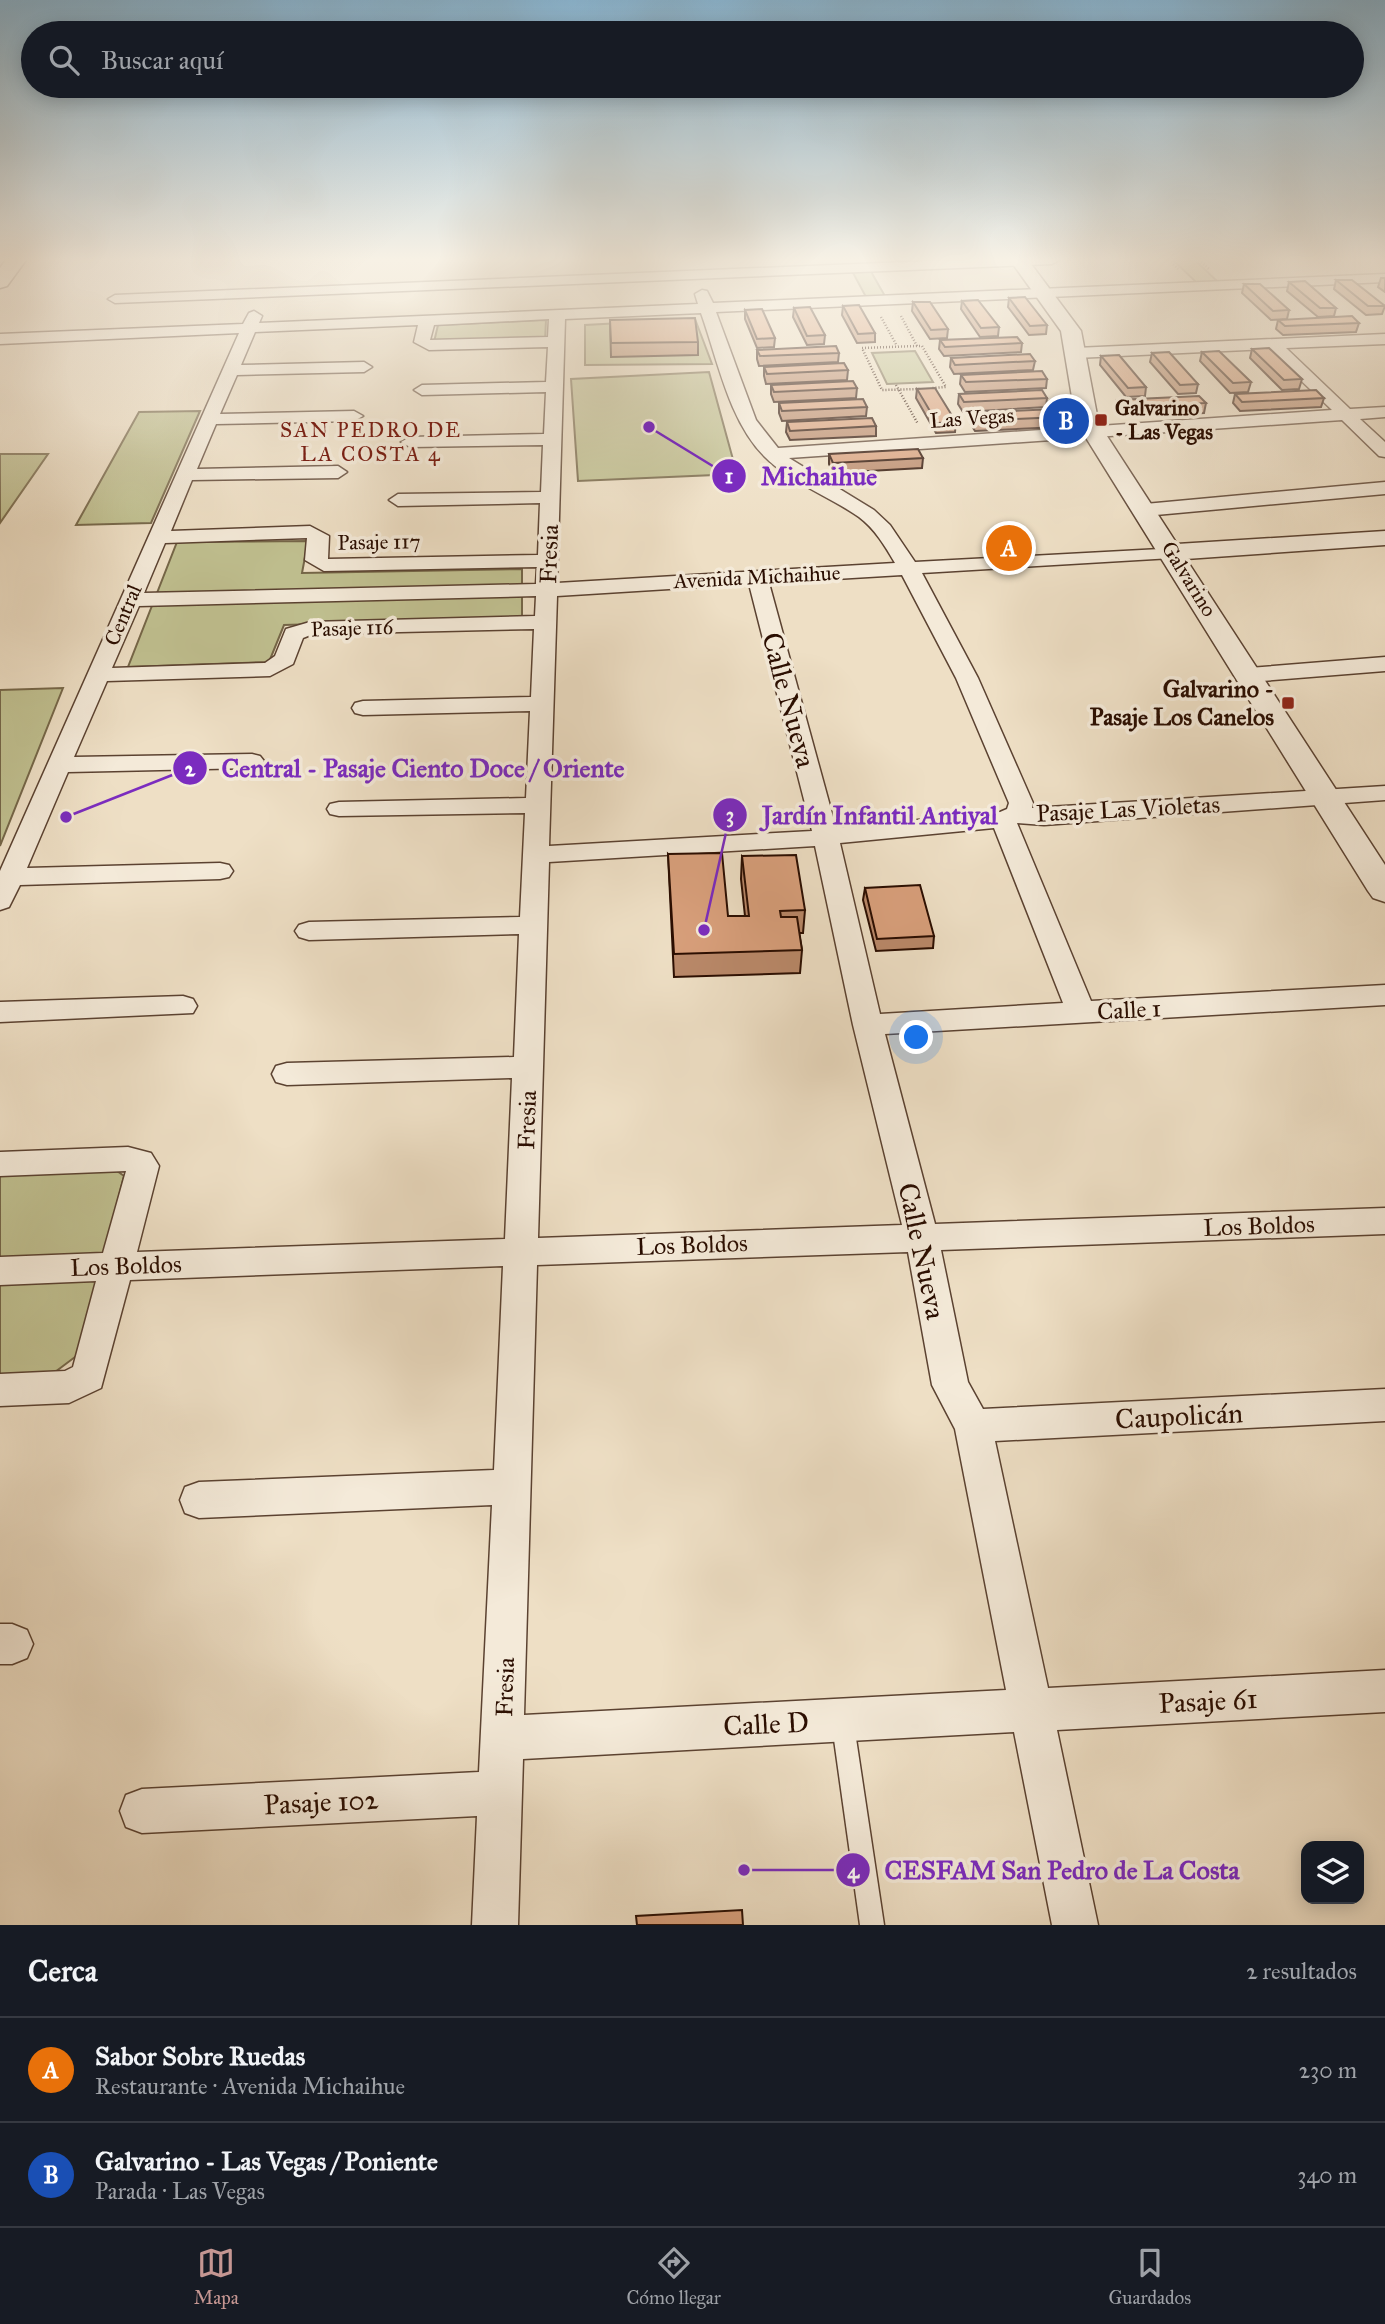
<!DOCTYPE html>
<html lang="es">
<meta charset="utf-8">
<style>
body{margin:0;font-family:"IM FELL Great Primer",serif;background:#242831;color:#f1f3f6}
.controls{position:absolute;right:21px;bottom:21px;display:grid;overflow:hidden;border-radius:14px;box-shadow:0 4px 18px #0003}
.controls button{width:63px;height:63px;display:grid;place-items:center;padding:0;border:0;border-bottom:2px solid #363941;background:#171b24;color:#f1f3f6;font:35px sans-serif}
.you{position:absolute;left:917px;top:1038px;width:24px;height:24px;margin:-18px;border:5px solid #fff;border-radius:50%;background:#1a73e8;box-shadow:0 0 0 10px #1a73e833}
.badge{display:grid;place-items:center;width:46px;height:46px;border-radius:50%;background:#c59692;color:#fff;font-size:23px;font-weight:700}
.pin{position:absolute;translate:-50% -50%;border:4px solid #fff;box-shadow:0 2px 7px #0006}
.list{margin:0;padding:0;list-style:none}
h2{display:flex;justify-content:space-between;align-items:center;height:91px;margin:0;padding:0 28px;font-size:30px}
h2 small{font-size:23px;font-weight:400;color:#9ea1a6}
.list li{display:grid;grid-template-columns:46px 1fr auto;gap:21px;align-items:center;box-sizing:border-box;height:105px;padding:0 28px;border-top:2px solid #363941}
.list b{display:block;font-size:26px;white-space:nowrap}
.list p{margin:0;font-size:23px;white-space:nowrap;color:#9ea1a6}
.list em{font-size:23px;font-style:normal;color:#9ea1a6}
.icon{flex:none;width:38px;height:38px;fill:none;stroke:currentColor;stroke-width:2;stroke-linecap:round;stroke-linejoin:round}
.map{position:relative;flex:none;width:1385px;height:1925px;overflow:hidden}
.search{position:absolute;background:#171b24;box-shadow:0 4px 18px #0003;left:21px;right:21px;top:21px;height:77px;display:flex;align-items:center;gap:18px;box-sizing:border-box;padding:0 24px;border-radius:38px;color:#9ea1a6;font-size:26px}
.sheet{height:301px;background:#171b24}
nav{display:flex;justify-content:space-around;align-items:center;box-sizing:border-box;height:98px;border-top:2px solid #363941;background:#171b24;font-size:19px;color:#9ea1a6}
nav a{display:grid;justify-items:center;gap:4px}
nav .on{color:#c59692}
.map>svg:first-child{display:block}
.green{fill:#c0c090;stroke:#756648;stroke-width:2}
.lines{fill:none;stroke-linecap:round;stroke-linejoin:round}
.service-casing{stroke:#5b4231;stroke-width:3}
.minor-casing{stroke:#5b4231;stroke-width:3}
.tertiary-casing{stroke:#5b4231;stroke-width:3}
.secondary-casing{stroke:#2a0d00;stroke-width:3}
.path{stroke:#2a0d00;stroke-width:2.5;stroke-dasharray:1 2;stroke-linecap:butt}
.service{fill:#f4ead9;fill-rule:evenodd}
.minor{fill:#f4ead9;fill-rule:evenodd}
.tertiary{fill:#f4ead9;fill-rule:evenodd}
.secondary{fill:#f4ead9;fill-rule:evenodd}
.wall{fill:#ba896a;stroke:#2a0d00;stroke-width:2}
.building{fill:#d89f7b;stroke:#2a0d00;stroke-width:2}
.poi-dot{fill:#8f2418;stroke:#f4ead9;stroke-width:2.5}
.labels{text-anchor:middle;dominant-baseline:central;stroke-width:7;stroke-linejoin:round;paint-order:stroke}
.far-poi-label{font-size:21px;font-weight:bold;fill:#2a0d00;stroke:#f4ead9;text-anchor:start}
.far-street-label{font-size:21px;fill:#2a0d00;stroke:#f4ead9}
.far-neighbourhood-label{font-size:21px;letter-spacing:2px;fill:#7a1f14;stroke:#f4ead9}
.street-label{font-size:24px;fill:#2a0d00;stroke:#f4ead9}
.poi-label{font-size:24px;font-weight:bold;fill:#2a0d00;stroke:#f4ead9;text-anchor:end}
.near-street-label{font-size:28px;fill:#2a0d00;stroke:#f4ead9}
.leader{fill:none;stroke:#7b2cbf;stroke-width:2.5}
.callout-dot{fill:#7b2cbf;stroke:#f4ead9;stroke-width:2.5}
.mark-label{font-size:21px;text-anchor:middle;font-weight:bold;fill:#fff}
.callout-label{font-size:26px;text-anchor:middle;font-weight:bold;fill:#7b2cbf;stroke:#f4ead9;stroke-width:7;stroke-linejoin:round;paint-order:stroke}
</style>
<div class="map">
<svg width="1385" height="1925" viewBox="0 0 1385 1925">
<rect width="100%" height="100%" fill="#eedfc5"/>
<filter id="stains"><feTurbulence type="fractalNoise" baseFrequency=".00286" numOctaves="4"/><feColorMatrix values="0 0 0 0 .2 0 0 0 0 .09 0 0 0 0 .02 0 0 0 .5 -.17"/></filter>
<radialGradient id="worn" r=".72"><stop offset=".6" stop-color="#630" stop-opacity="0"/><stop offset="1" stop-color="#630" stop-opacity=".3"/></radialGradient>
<g class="green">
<path d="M 1173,260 L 1195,260 L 1218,282 L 1197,283 Z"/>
<path d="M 870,270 L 885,296 L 866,297 L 852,271 Z"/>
<path d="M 695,319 L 712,364 L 585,365 L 585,325 Z"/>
<path d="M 546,320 L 545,341 L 434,342 L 438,325 Z"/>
<path d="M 915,351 L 933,382 L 887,384 L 872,353 Z"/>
<path d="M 709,372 L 737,474 L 578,481 L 571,379 Z"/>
<path d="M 200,411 L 151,523 L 76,525 L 139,412 Z"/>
<path d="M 0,454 L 48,454 L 0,523 Z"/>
<path d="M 308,541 L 302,573 L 522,569 L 522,618 L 284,625 L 269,662 L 128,667 L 177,542 Z"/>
<path d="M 63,688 L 0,846 L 0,690 Z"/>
<path d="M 110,1166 L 124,1176 L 79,1354 L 51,1375 L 0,1377 L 0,1172 Z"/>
</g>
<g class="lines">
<g class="service-casing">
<path id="service" d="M 843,1714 L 851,1717 L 854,1725 L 884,1925 L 860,1925 L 832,1725 L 835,1717 Z"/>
</g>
<g class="minor-casing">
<g id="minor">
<path d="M 952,260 L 1059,260 L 1052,264 L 115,303 L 108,299 L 115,295 Z"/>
<path d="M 1385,274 L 1385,282 L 716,312 L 756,420 L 778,448 L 1332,410 L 1268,349 L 1076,358 L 1068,353 L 1076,348 L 1385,334 L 1385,344 L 1286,348 L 1350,409 L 1385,407 L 1385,417 L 1360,419 L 1385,442 L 1385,457 L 1379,456 L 1342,420 L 789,458 L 874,510 L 890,525 L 915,562 L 1179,548 L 1182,552 L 1179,556 L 1172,558 L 922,573 L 978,678 L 1033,803 L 1032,808 L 1385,786 L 1385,800 L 1044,825 L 1017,823 L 1091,1001 L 1385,985 L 1385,1005 L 885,1034 L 935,1224 L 1385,1208 L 1385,1234 L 941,1250 L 968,1382 L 983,1409 L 1385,1389 L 1385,1421 L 995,1441 L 1048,1688 L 1385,1670 L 1385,1712 L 1057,1730 L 1098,1925 L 1052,1925 L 1014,1732 L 523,1759 L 518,1925 L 472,1925 L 477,1816 L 142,1833 L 126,1827 L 120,1811 L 126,1795 L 142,1789 L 479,1772 L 492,1505 L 199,1518 L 185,1513 L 180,1500 L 185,1487 L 199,1482 L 494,1470 L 503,1266 L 130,1280 L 101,1388 L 69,1403 L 0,1406 L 0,1374 L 65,1371 L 73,1367 L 96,1281 L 0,1285 L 0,1257 L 103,1253 L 126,1171 L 0,1176 L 0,1152 L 128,1147 L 151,1153 L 159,1166 L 137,1252 L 505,1239 L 512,1078 L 287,1085 L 276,1082 L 272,1074 L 276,1066 L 287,1063 L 514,1057 L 519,934 L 309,940 L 299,937 L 295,931 L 299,925 L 309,922 L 520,917 L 525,813 L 339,816 L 330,814 L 327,809 L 330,804 L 339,802 L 526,798 L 530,711 L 363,715 L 355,713 L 352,708 L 355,703 L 363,701 L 531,697 L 534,629 L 313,634 L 303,638 L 293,664 L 270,676 L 107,681 L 74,757 L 252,754 L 260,756 L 264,761 L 260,766 L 252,768 L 68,772 L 27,868 L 220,863 L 229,865 L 233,871 L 229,877 L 220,879 L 20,885 L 9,907 L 0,910 L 0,871 L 239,333 L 0,344 L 0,334 L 243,324 L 249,313 L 254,311 L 262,316 L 259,323 L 698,304 L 695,294 L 702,290 L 707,291 L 713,303 ZM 701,313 C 718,361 729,421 765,457 C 791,483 829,496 859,517 C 875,529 885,546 895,563 L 557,583 L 565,319 ZM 549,319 L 548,337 L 430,340 L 434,325 ZM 418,325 L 414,342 L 429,350 L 548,347 L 546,382 L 422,385 L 414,390 L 422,395 L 546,392 L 544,434 L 410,437 L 401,442 L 410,447 L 543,445 L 541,492 L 398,494 L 389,500 L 398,506 L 540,503 L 538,555 L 328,559 L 329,536 L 310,526 L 171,531 L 192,480 L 338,478 L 347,472 L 338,466 L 197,469 L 216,424 L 354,421 L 363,416 L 354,411 L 220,414 L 237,375 L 364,372 L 372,367 L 364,362 L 241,365 L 255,332 ZM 307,538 L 305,560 L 324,571 L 537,567 L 536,584 L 144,593 L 165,543 ZM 902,575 L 956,678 L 1009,803 L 1007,809 L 1000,812 L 836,828 L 769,583 ZM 749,584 L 812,831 L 549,846 L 557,596 ZM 536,596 L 535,616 L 310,622 L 286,629 L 275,656 L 265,663 L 112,668 L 139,606 ZM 994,828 L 1063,1003 L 880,1014 L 840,843 ZM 815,846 L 853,1025 L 902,1225 L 538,1238 L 549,862 ZM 908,1252 L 932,1385 L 955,1429 L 1006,1690 L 524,1715 L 537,1265 Z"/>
<path d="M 1385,482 L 1385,494 L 1145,516 L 1135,510 L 1145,504 Z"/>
<path d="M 1385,657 L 1385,671 L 1249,682 L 1238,675 L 1249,668 Z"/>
<path d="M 183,996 L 193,999 L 197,1006 L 193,1013 L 0,1022 L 0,1002 Z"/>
<path d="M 0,1624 L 12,1624 L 27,1630 L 33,1644 L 27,1658 L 12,1664 L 0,1664 Z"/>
</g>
</g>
<g class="tertiary-casing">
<path id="tertiary" d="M 1010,260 L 1028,260 L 1081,331 L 1097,415 L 1105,433 L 1177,544 L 1385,531 L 1385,545 L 1186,559 L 1385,865 L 1385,902 L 1373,898 L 1368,891 L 1083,433 L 1075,415 L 1061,331 Z"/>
</g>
<g class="secondary-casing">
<path id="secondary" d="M 6,260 L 26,260 L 7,286 L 0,288 L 0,268 Z"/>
</g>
<g class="path">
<path d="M 1169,260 L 1178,269"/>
<path d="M 1199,260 L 1209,269"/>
<path d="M 901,316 L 917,346 L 922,346 L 946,387 L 932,388"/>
<path d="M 881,317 L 897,346"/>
<path d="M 917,346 L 862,348 L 882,390 L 920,389"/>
<path d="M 896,385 L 918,424"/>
</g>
<use href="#service" class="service"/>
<use href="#minor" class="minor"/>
<use href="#tertiary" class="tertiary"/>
<use href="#secondary" class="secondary"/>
</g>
<g class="wall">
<path d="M 1381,278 L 1385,278 L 1385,292 L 1378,287 Z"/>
<path d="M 1336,280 L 1385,306 L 1382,314 L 1366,315 L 1334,289 Z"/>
<path d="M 1289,282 L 1336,308 L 1334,316 L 1318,317 L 1287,291 Z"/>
<path d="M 1244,284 L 1289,310 L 1287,319 L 1271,320 L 1242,293 Z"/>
<path d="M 1009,298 L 1047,325 L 1046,334 L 1029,335 L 1008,307 Z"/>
<path d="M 962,301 L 999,327 L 998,336 L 980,337 L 961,309 Z"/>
<path d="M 913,302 L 948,329 L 947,338 L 930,339 L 912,311 Z"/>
<path d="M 843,306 L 875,333 L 875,342 L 857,343 L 842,315 Z"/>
<path d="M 794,308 L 825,335 L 824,344 L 807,345 L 793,317 Z"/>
<path d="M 745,310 L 775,338 L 774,347 L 757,348 L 745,319 Z"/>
<path d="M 610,320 L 698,342 L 698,355 L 611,357 Z"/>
<path d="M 1278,320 L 1359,323 L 1356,332 L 1283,335 L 1276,329 Z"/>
<path d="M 940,340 L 1022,343 L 1021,352 L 944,356 L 939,349 Z"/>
<path d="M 1252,349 L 1302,379 L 1299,389 L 1282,390 L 1250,358 Z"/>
<path d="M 757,350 L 839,353 L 838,362 L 759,366 L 757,359 Z"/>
<path d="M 1202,352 L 1251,382 L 1248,392 L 1230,393 L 1200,361 Z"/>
<path d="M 1152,353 L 1198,384 L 1196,393 L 1178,394 L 1150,362 Z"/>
<path d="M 1101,356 L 1146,387 L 1145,396 L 1126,397 L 1100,365 Z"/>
<path d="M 951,358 L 1035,361 L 1033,370 L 954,374 L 950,367 Z"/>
<path d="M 764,367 L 848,370 L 847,380 L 766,384 L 764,376 Z"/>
<path d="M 961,375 L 1047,379 L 1046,388 L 965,392 L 960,384 Z"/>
<path d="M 771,385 L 857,388 L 856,398 L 774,402 L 771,394 Z"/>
<path d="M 917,389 L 956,422 L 955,432 L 936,433 L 916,398 Z"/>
<path d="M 959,394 L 1047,398 L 1046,407 L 963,412 L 958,404 Z"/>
<path d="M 1235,394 L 1324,398 L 1321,407 L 1240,411 L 1233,403 Z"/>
<path d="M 1117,400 L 1206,403 L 1204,413 L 1122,417 L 1116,409 Z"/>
<path d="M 779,403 L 867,407 L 866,416 L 782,421 L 779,413 Z"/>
<path d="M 971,413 L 1060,417 L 1059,427 L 975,431 L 970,423 Z"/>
<path d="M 787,422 L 876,426 L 876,436 L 790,440 L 786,432 Z"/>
<path d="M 829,454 L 923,458 L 922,468 L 833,473 L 829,464 Z"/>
<path d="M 668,854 L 728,916 L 745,916 L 741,879 L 742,856 L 805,910 L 803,933 L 799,933 L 802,950 L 800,973 L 674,977 Z"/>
<path d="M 865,888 L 934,936 L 933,948 L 876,951 L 863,900 Z"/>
</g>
<g class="building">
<path d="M 1336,280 L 1352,280 L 1385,306 L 1368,306 Z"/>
<path d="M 1305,281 L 1336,308 L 1320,308 L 1289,282 Z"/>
<path d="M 1244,284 L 1260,284 L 1289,310 L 1273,311 Z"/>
<path d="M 1025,297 L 1047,325 L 1030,326 L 1009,298 Z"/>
<path d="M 978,300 L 999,327 L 981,328 L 962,301 Z"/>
<path d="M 913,302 L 930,302 L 948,329 L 931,330 Z"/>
<path d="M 859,305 L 875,333 L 858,334 L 843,306 Z"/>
<path d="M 810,307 L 825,335 L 807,336 L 794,308 Z"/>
<path d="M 762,309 L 775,338 L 757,339 L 745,310 Z"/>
<path d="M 1352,316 L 1359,323 L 1285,326 L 1278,320 Z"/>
<path d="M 695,318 L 698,342 L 611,343 L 610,320 Z"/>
<path d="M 1017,337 L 1022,343 L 945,347 L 940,340 Z"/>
<path d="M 836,346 L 839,353 L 760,356 L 757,350 Z"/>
<path d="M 1269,348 L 1302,379 L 1284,380 L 1252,349 Z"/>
<path d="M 1219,351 L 1251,382 L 1233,383 L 1202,352 Z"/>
<path d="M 1169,352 L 1198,384 L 1180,385 L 1152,353 Z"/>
<path d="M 1030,354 L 1035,361 L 955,365 L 951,358 Z"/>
<path d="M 1119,355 L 1146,387 L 1128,388 L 1101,356 Z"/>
<path d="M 844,363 L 848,370 L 767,374 L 764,367 Z"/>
<path d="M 1042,371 L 1047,379 L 966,382 L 961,375 Z"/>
<path d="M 853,381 L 857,388 L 774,392 L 771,385 Z"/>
<path d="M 935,388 L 956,422 L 937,423 L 917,389 Z"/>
<path d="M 1042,390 L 1047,398 L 964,402 L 959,394 Z"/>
<path d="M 1316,390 L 1324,398 L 1242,402 L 1235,394 Z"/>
<path d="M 1199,396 L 1206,403 L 1124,408 L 1117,400 Z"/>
<path d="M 863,399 L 867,407 L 782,411 L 779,403 Z"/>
<path d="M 1055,409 L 1060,417 L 976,421 L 971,413 Z"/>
<path d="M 872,418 L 876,426 L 790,431 L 787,422 Z"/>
<path d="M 918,449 L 923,458 L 833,463 L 829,454 Z"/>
<path d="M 722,853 L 728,916 L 749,916 L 742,856 L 796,855 L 805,910 L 780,911 L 781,917 L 797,917 L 802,950 L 674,954 L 668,854 Z"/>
<path d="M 920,885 L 934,936 L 877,939 L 865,888 Z"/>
<path d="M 742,1910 L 743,1925 L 637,1925 L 636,1916 Z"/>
</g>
<linearGradient id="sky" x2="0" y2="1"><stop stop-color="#89b7d5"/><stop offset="0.49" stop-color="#f7f1e5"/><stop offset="1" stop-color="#f7f1e5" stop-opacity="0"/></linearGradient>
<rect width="1385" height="529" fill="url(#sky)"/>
<g class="poi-dot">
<rect x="1094" y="413" width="14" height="14" rx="3.5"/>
<rect x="1281" y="696" width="14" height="14" rx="3.5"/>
</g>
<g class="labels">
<g class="far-poi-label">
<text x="1115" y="408">Galvarino<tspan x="1115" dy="24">- Las Vegas</tspan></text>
</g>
<g class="far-street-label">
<text transform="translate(972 418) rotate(-4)">Las Vegas</text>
<text transform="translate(379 542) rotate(-1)">Pasaje 117</text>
<text transform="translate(757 577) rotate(-3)">Avenida Michaihue</text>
<text transform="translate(1189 579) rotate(58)">Galvarino</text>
<text transform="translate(123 615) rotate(-67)">Central</text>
<text transform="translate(352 628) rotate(-2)">Pasaje 116</text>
</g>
<g class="far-neighbourhood-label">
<text x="371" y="430">SAN PEDRO DE<tspan x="371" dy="24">LA COSTA 4</tspan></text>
</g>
<g class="street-label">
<text transform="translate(549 554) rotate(-88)">Fresia</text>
<text transform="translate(1128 809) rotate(-3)">Pasaje Las Violetas</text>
<text transform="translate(1129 1010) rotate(-3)">Calle 1</text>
<text transform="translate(527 1120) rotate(-88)">Fresia</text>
<text transform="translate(1259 1226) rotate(-2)">Los Boldos</text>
<text transform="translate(692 1245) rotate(-2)">Los Boldos</text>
<text transform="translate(126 1266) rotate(-2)">Los Boldos</text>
<text transform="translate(505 1687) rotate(-88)">Fresia</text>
</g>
<g class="poi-label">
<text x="1274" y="689">Galvarino -<tspan x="1274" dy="28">Pasaje Los Canelos</tspan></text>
</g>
<g class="near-street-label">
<text transform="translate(789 700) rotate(75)">Calle Nueva</text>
<text transform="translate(922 1251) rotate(78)">Calle Nueva</text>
<text transform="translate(1179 1416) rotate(-3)">Caupolicán</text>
<text transform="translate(1208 1701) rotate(-3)">Pasaje 61</text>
<text transform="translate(766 1724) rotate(-3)">Calle D</text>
<text transform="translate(321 1802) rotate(-3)">Pasaje 102</text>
</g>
</g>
<path class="leader" d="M649 427L729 476M66 817L190 768M704 930L730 815M744 1870L853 1870"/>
<g class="callout-dot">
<circle cx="649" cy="427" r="7"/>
<circle cx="66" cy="817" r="7"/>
<circle cx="704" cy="930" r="7"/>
<circle cx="744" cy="1870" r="7"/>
<circle cx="729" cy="476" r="18"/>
<circle cx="190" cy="768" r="18"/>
<circle cx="730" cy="815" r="18"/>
<circle cx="853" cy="1870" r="18"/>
</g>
<g class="mark-label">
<text x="729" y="483">1</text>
<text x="190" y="776">2</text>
<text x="730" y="822">3</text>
<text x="853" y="1878">4</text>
</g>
<g class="callout-label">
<text x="819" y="485">Michaihue</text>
<text x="423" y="777">Central - Pasaje Ciento Doce / Oriente</text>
<text x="880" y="824">Jardín Infantil Antiyal</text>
<text x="1062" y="1879">CESFAM San Pedro de La Costa</text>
</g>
<rect width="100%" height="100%" filter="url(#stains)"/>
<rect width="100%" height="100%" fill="url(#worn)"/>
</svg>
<div class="controls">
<button><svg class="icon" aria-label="layers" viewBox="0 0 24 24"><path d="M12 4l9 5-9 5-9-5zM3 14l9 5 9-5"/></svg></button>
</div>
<div class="you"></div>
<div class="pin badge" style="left:1009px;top:548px;background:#e8710a">A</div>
<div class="pin badge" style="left:1066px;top:421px;background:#1a4fb4">B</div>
<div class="search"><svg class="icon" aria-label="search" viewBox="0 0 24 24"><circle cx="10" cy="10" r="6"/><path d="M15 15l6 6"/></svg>Buscar aquí</div>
</div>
<section class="sheet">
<h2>Cerca<small>2 resultados</small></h2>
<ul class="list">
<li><span class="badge" style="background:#e8710a">A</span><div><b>Sabor Sobre Ruedas</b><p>Restaurante · Avenida Michaihue</p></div><em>230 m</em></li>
<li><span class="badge" style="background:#1a4fb4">B</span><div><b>Galvarino - Las Vegas / Poniente</b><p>Parada · Las Vegas</p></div><em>340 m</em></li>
</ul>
</section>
<nav>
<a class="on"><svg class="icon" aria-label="map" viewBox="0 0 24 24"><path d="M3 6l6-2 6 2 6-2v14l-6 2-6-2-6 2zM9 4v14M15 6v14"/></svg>Mapa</a>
<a><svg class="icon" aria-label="directions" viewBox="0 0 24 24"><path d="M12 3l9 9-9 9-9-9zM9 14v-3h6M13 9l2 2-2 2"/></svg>Cómo llegar</a>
<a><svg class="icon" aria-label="saved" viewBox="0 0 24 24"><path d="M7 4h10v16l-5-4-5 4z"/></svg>Guardados</a>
</nav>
